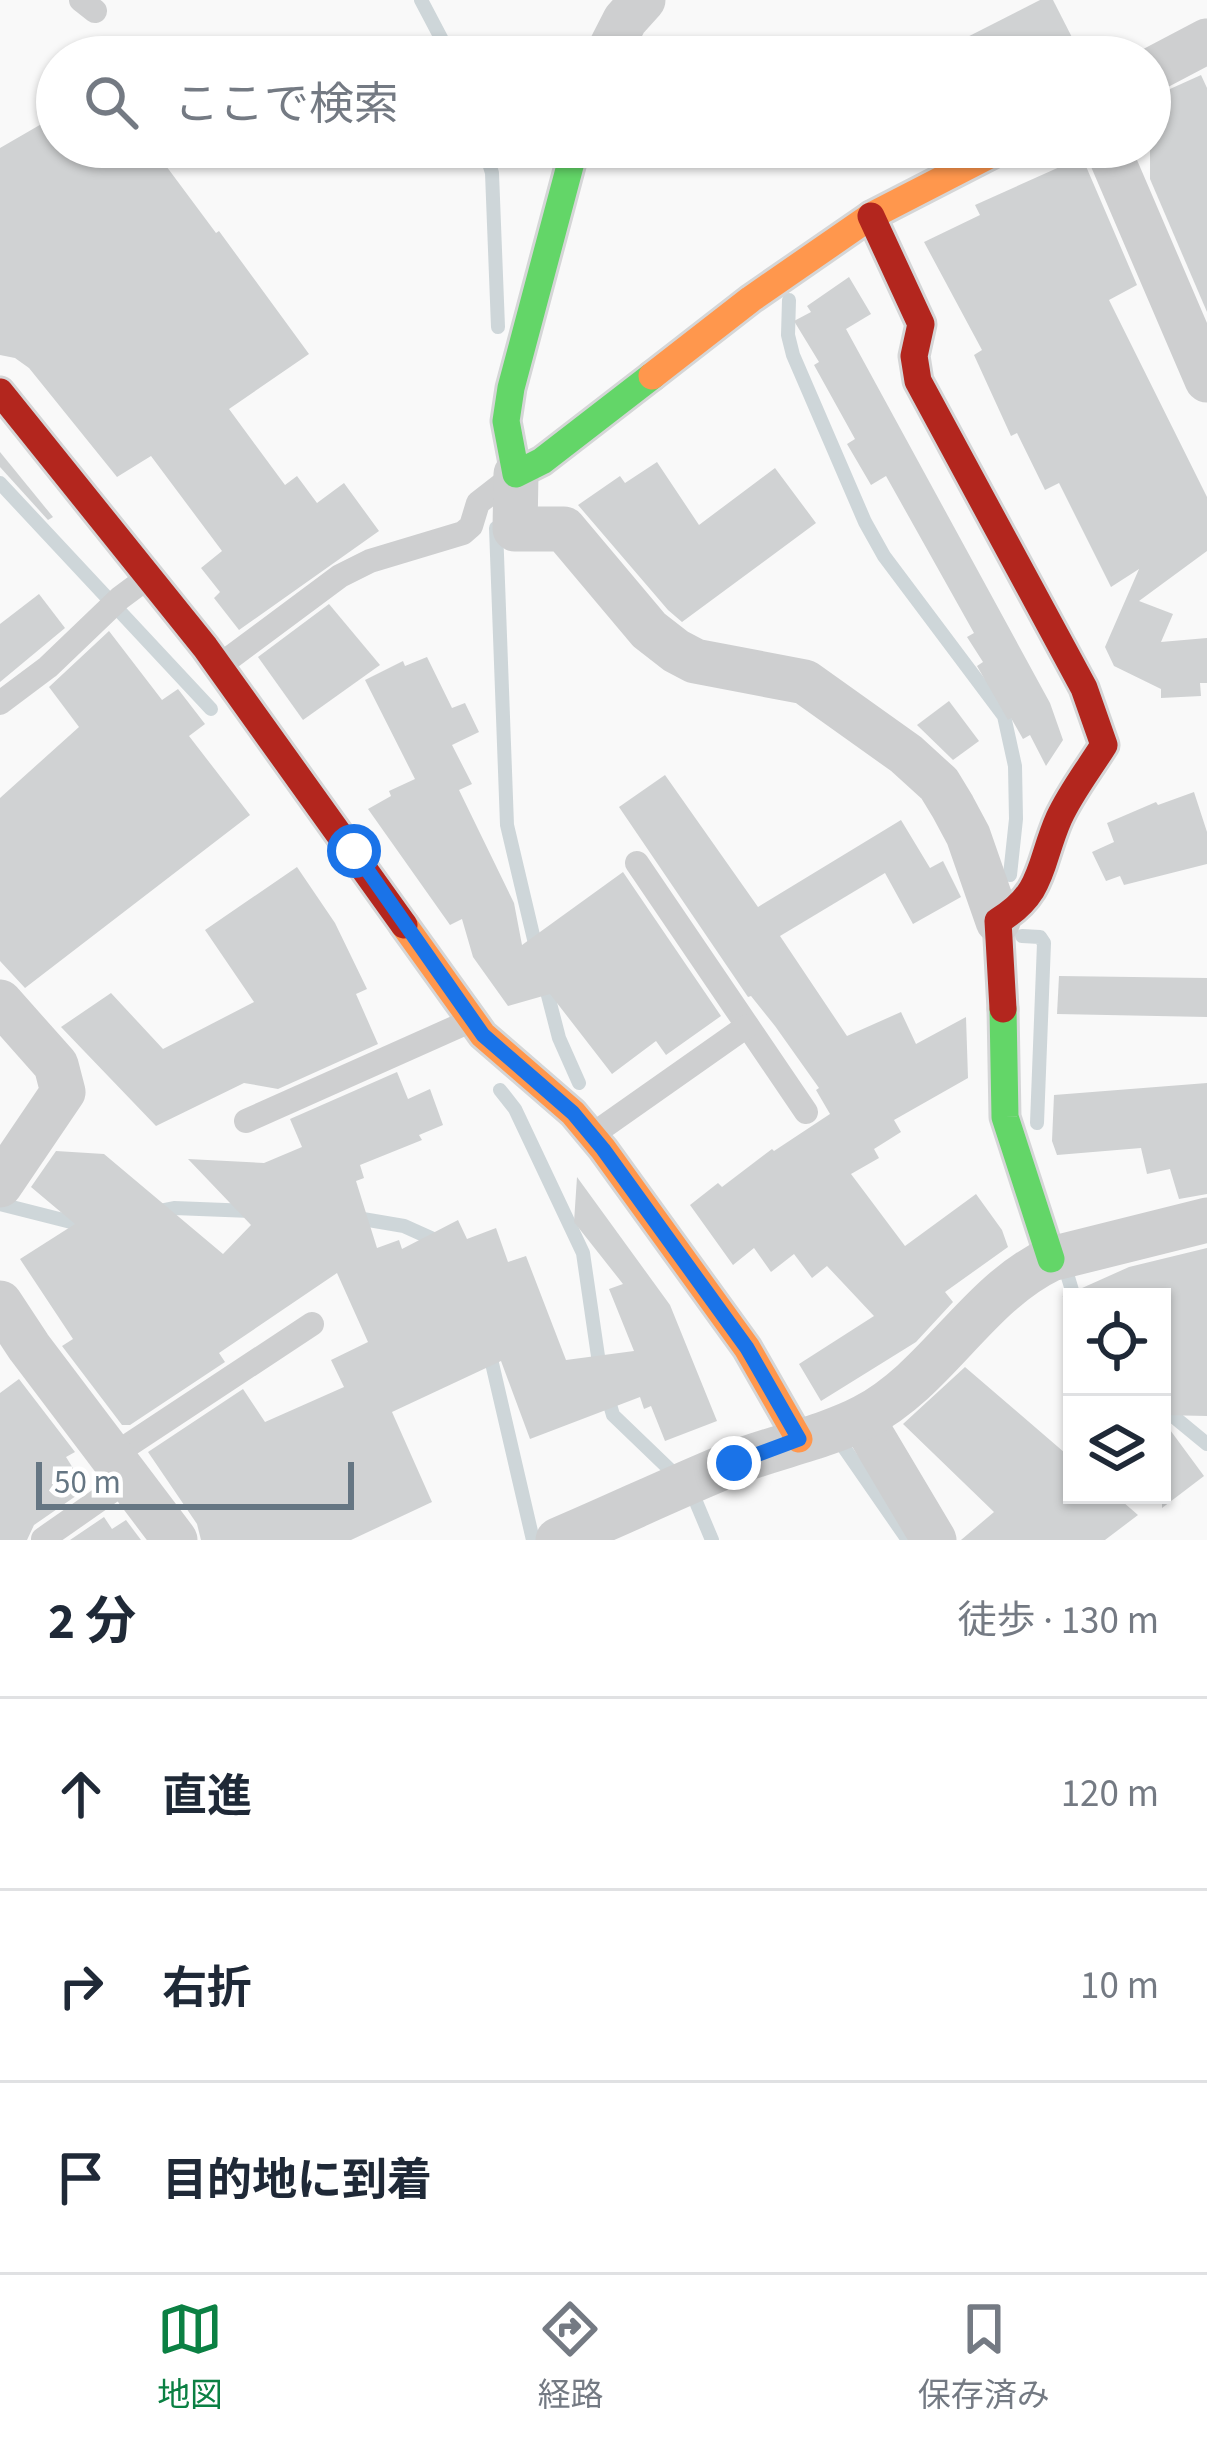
<!DOCTYPE html>
<html lang="ja">
<meta charset="utf-8">
<style>
body{margin:0;font-family:"Source Sans 3","Noto Sans JP",sans-serif;background:#f2f2f3;color:#1f2937}
.controls{position:absolute;right:36px;bottom:36px;display:grid;overflow:hidden;border-radius:0px;box-shadow:0 3px 9px #0004}
.controls button{width:108px;height:108px;display:grid;place-items:center;padding:0;border:0;border-bottom:3px solid #e0e1e3;background:#fff;color:#1f2937;font:60px sans-serif}
.scale{position:absolute;left:36px;bottom:30px;width:318px;box-sizing:border-box;padding-left:12px;border:6px solid #657683;border-top:0;font-size:33px;line-height:42px;white-space:nowrap;color:#657683;-webkit-text-stroke:9px #fff;paint-order:stroke}
.stop{position:absolute;width:36px;height:36px;margin:-27px;border:9px solid #1a73e8;border-radius:50%;background:#fff}
.stop.end{background:#1a73e8;border-color:#fff;box-shadow:0 3px 12px #0008}
.list{margin:0;padding:0;list-style:none}
h2{display:flex;justify-content:space-between;align-items:center;height:156px;margin:0;padding:0 48px;font-size:51px}
h2 small{font-size:39px;font-weight:400;color:#747a83}
.list li{display:grid;grid-template-columns:78px 1fr auto;gap:36px;align-items:center;box-sizing:border-box;height:192px;padding:0 48px;border-top:3px solid #e0e1e3}
.list b{display:block;font-size:45px;white-space:nowrap}
.list em{font-size:39px;font-style:normal;color:#747a83}
.icon{flex:none;width:66px;height:66px;fill:none;stroke:currentColor;stroke-width:2;stroke-linecap:round;stroke-linejoin:round}
.map{position:relative;flex:none;width:1207px;height:1540px;overflow:hidden}
.search{position:absolute;background:#fff;box-shadow:0 3px 9px #0004;left:36px;right:36px;top:36px;height:132px;display:flex;align-items:center;gap:30px;box-sizing:border-box;padding:0 42px;border-radius:66px;color:#747a83;font-size:45px}
.sheet{height:732px;background:#fff}
nav{display:flex;justify-content:space-around;align-items:center;box-sizing:border-box;height:168px;border-top:3px solid #e0e1e3;background:#fff;font-size:33px;color:#747a83}
nav a{display:grid;justify-items:center;gap:6px}
nav .on{color:#0b8043}
.map>svg:first-child{display:block}
.lines{fill:none;stroke-linecap:round;stroke-linejoin:round}
.stream{stroke:#ced6d9;stroke-width:14}
.building{fill:#d0d2d3}
.fast-casing{stroke:#d5d6d7;stroke-width:33}
.slow-casing{stroke:#d5d6d7;stroke-width:33}
.jam-casing{stroke:#d5d6d7;stroke-width:33}
.lane{stroke:#cecfd0;stroke-width:24}
.street{stroke:#cecfd0;stroke-width:45}
.fast{stroke:#63d668;stroke-width:27}
.slow{stroke:#ff974d;stroke-width:27}
.jam{stroke:#b3261e;stroke-width:27}
.route{stroke:#1a73e8;stroke-width:15}
</style>
<div class="map">
<svg width="1207" height="1540" viewBox="0 0 1207 1540">
<rect width="100%" height="100%" fill="#f9f9f9"/>
<g class="lines">
<g class="stream">
<path d="M 421,0 L 451,57"/>
<path d="M 484,147 L 492,173 L 498,327"/>
<path d="M 789,300 L 788,335 L 793,355 L 865,522 L 884,556 L 1004,716 L 1015,766 L 1016,819 L 1010,875"/>
<path d="M 0,483 L 211,709"/>
<path d="M 496,528 L 507,825 L 537,952"/>
<path d="M 1022,936 L 1040,937 L 1044,943 L 1037,1123"/>
<path d="M 544,980 L 559,1038 L 579,1083"/>
<path d="M 500,1090 L 515,1109 L 583,1253 L 600,1370"/>
<path d="M 0,1204 L 75,1223 L 90,1221"/>
<path d="M 154,1212 L 174,1208 L 251,1211"/>
<path d="M 351,1217 L 404,1226 L 444,1244"/>
<path d="M 1065,1267 L 1074,1297"/>
<path d="M 488,1346 L 533,1540"/>
<path d="M 606,1391 L 613,1415 L 691,1490 L 712,1540"/>
<path d="M 1162,1407 L 1207,1444"/>
<path d="M 836,1436 L 908,1540"/>
</g>
</g>
<g class="building">
<path d="M 1040,0 L 1053,0 L 1082,57 L 928,57 Z"/>
<path d="M 1201,75 L 1207,88 L 1207,312 L 1150,179 L 1150,98 Z"/>
<path d="M 57,115 L 57,147 L 152,147 L 216,233 L 219,231 L 309,354 L 229,409 L 285,485 L 297,476 L 317,503 L 344,483 L 379,531 L 239,630 L 214,598 L 220,592 L 201,568 L 222,551 L 151,456 L 117,477 L 29,368 L 15,358 L 0,355 L 0,148 Z"/>
<path d="M 1082,157 L 1137,285 L 1109,300 L 1207,497 L 1207,551 L 1139,601 L 1173,614 L 1161,642 L 1207,638 L 1207,683 L 1200,683 L 1201,696 L 1161,698 L 1161,689 L 1114,666 L 1105,647 L 1139,569 L 1111,587 L 1059,483 L 1045,490 L 1017,433 L 1011,436 L 974,355 L 982,350 L 924,242 L 980,215 L 975,205 Z"/>
<path d="M 849,277 L 871,314 L 846,329 L 1050,703 L 1063,740 L 1046,766 L 1030,735 L 1023,739 L 1011,718 L 1008,720 L 977,666 L 983,662 L 967,637 L 974,633 L 886,476 L 871,485 L 847,444 L 855,439 L 814,365 L 819,362 L 794,321 L 811,312 L 807,306 Z"/>
<path d="M 0,452 L 53,517 L 48,520 L 0,467 Z"/>
<path d="M 657,462 L 699,525 L 775,468 L 816,523 L 682,622 L 668,610 L 578,505 L 620,476 L 625,483 Z"/>
<path d="M 39,594 L 65,628 L 0,682 L 0,624 Z"/>
<path d="M 329,604 L 380,665 L 303,720 L 258,657 Z"/>
<path d="M 109,631 L 162,700 L 178,689 L 205,724 L 189,736 L 250,815 L 25,988 L 0,961 L 0,798 L 79,727 L 49,687 Z"/>
<path d="M 427,657 L 452,708 L 465,703 L 479,732 L 452,745 L 472,784 L 459,790 L 514,903 L 522,945 L 623,872 L 721,1016 L 666,1055 L 656,1041 L 612,1074 L 550,994 L 508,1006 L 473,957 L 462,919 L 450,925 L 368,809 L 391,796 L 389,791 L 415,779 L 365,680 L 403,661 L 405,666 Z"/>
<path d="M 949,701 L 979,741 L 953,760 L 917,725 Z"/>
<path d="M 665,775 L 758,907 L 901,820 L 930,868 L 943,861 L 961,897 L 913,924 L 885,873 L 780,936 L 847,1036 L 901,1012 L 916,1044 L 966,1017 L 968,1078 L 894,1120 L 901,1132 L 874,1149 L 879,1158 L 851,1174 L 905,1246 L 976,1194 L 1002,1230 L 1008,1247 L 945,1292 L 953,1302 L 916,1342 L 821,1401 L 799,1364 L 874,1316 L 827,1266 L 812,1278 L 794,1254 L 771,1272 L 754,1248 L 733,1265 L 690,1205 L 718,1183 L 722,1187 L 772,1149 L 774,1151 L 830,1114 L 816,1090 L 819,1088 L 775,1026 L 751,996 L 748,997 L 619,807 Z"/>
<path d="M 1194,792 L 1207,832 L 1207,864 L 1124,885 L 1120,876 L 1106,881 L 1092,852 L 1114,842 L 1107,823 L 1156,802 L 1158,805 Z"/>
<path d="M 297,867 L 335,923 L 367,989 L 356,994 L 378,1044 L 278,1089 L 244,1083 L 156,1126 L 61,1027 L 111,993 L 163,1049 L 254,1002 L 205,930 Z"/>
<path d="M 1059,976 L 1207,978 L 1207,1017 L 1057,1014 Z"/>
<path d="M 397,1072 L 408,1099 L 430,1089 L 443,1125 L 419,1135 L 422,1140 L 360,1165 L 364,1178 L 356,1181 L 377,1248 L 399,1240 L 402,1249 L 458,1220 L 467,1239 L 496,1228 L 508,1262 L 526,1256 L 566,1360 L 634,1351 L 609,1289 L 623,1284 L 574,1222 L 577,1177 L 670,1305 L 717,1421 L 665,1441 L 651,1406 L 644,1409 L 640,1397 L 530,1439 L 501,1361 L 392,1412 L 432,1502 L 351,1540 L 201,1540 L 197,1524 L 148,1452 L 243,1389 L 265,1422 L 344,1387 L 331,1360 L 368,1342 L 337,1273 L 219,1353 L 225,1362 L 130,1425 L 122,1425 L 62,1346 L 73,1339 L 20,1259 L 75,1224 L 31,1187 L 56,1151 L 104,1154 L 223,1254 L 251,1225 L 188,1159 L 264,1163 L 302,1147 L 290,1119 Z"/>
<path d="M 1207,1083 L 1207,1194 L 1179,1199 L 1170,1169 L 1147,1174 L 1141,1148 L 1057,1155 L 1052,1141 L 1054,1095 Z"/>
<path d="M 1207,1248 L 1207,1416 L 1162,1415 L 1162,1297 L 1062,1297 L 1129,1267 Z"/>
<path d="M 965,1367 L 1072,1459 L 1072,1495 L 1115,1495 L 1138,1515 L 1105,1540 L 961,1540 L 994,1512 L 903,1424 Z"/>
<path d="M 19,1379 L 75,1452 L 66,1457 L 86,1489 L 34,1525 L 27,1540 L 0,1540 L 0,1393 Z"/>
<path d="M 1162,1419 L 1204,1476 L 1162,1508 Z"/>
<path d="M 104,1517 L 112,1529 L 126,1520 L 141,1540 L 70,1540 Z"/>
</g>
<g class="lines">
<g class="fast-casing">
<g id="fast">
<path d="M 575,147 L 511,388 L 506,421 L 516,474 L 542,461 L 652,376"/>
<path d="M 1003,1009 L 1005,1117 L 1051,1259"/>
</g>
</g>
<g class="slow-casing">
<g id="slow">
<path d="M 652,376 L 751,299 L 871,216 L 1005,147"/>
<path d="M 404,925 L 483,1035 L 573,1113 L 603,1149 L 747,1348 L 799,1439"/>
</g>
</g>
<g class="jam-casing">
<g id="jam">
<path d="M 871,216 L 921,324 L 914,356 L 918,381 L 1084,688 L 1104,745 C 1089,769 1071,792 1059,818 C 1039,863 1045,893 998,921 L 1003,1009"/>
<path d="M 0,392 L 205,647 L 404,925"/>
</g>
</g>
<g class="lane">
<path d="M 81,0 L 95,11"/>
<path d="M 219,666 L 340,576 L 370,561 L 463,533 L 471,526 L 478,503 L 514,475"/>
<path d="M 0,703 L 48,667 L 120,598 L 147,578"/>
<path d="M 637,863 L 806,1112"/>
<path d="M 246,1121 L 470,1021"/>
<path d="M 592,1135 L 747,1026"/>
<path d="M 112,1456 L 312,1324"/>
<path d="M 43,1539 L 129,1479"/>
</g>
<g class="street">
<path d="M 606,57 L 625,20 L 643,0"/>
<path d="M 1150,71 L 1207,41"/>
<path d="M 1107,147 L 1207,380"/>
<path d="M 516,474 L 515,529 L 564,529 L 649,630 L 676,651 L 695,661 L 805,682 L 906,754 L 939,784 L 953,807 L 968,835 L 998,921"/>
<path d="M 0,1002 L 56,1065 L 63,1092 L 0,1185"/>
<path d="M 0,1303 L 29,1347 L 175,1540"/>
<path d="M 862,1419 L 934,1540"/>
<path d="M 558,1540 C 617,1515 675,1487 734,1463 C 775,1447 826,1437 864,1417 C 937,1379 976,1295 1051,1259 L 1207,1220"/>
</g>
<use href="#fast" class="fast"/>
<use href="#slow" class="slow"/>
<use href="#jam" class="jam"/>
</g>
<g class="lines">
<path class="route" d="M 354,851 L 483,1035 L 573,1113 L 603,1149 L 747,1348 L 799,1439 L 734,1463"/>
</g>
</svg>
<div class="controls">
<button><svg class="icon" aria-label="locate" viewBox="0 0 24 24"><circle cx="12" cy="12" r="6"/><path d="M12 2v4M12 18v4M2 12h4M18 12h4"/></svg></button>
<button><svg class="icon" aria-label="layers" viewBox="0 0 24 24"><path d="M12 4l9 5-9 5-9-5zM3 14l9 5 9-5"/></svg></button>
</div>
<div class="scale">50 m</div>
<div class="stop" style="left:354px;top:851px"></div>
<div class="stop end" style="left:734px;top:1463px"></div>
<div class="search"><svg class="icon" aria-label="search" viewBox="0 0 24 24"><circle cx="10" cy="10" r="6"/><path d="M15 15l6 6"/></svg>ここで検索</div>
</div>
<section class="sheet">
<h2>2 分<small>徒歩 · 130 m</small></h2>
<ul class="list">
<li><svg class="icon" aria-label="ahead" viewBox="0 0 24 24"><path d="M12 20V5M6 11l6-6 6 6"/></svg><div><b>直進</b></div><em>120 m</em></li>
<li><svg class="icon" aria-label="right" viewBox="0 0 24 24"><path d="M7 20v-9h11M14 6l5 5-5 5"/></svg><div><b>右折</b></div><em>10 m</em></li>
<li><svg class="icon" aria-label="arrive" viewBox="0 0 24 24"><path d="M6 21V4h12l-3 4 3 4H6"/></svg><div><b>目的地に到着</b></div></li>
</ul>
</section>
<nav>
<a class="on"><svg class="icon" aria-label="map" viewBox="0 0 24 24"><path d="M3 6l6-2 6 2 6-2v14l-6 2-6-2-6 2zM9 4v14M15 6v14"/></svg>地図</a>
<a><svg class="icon" aria-label="directions" viewBox="0 0 24 24"><path d="M12 3l9 9-9 9-9-9zM9 14v-3h6M13 9l2 2-2 2"/></svg>経路</a>
<a><svg class="icon" aria-label="saved" viewBox="0 0 24 24"><path d="M7 4h10v16l-5-4-5 4z"/></svg>保存済み</a>
</nav>
